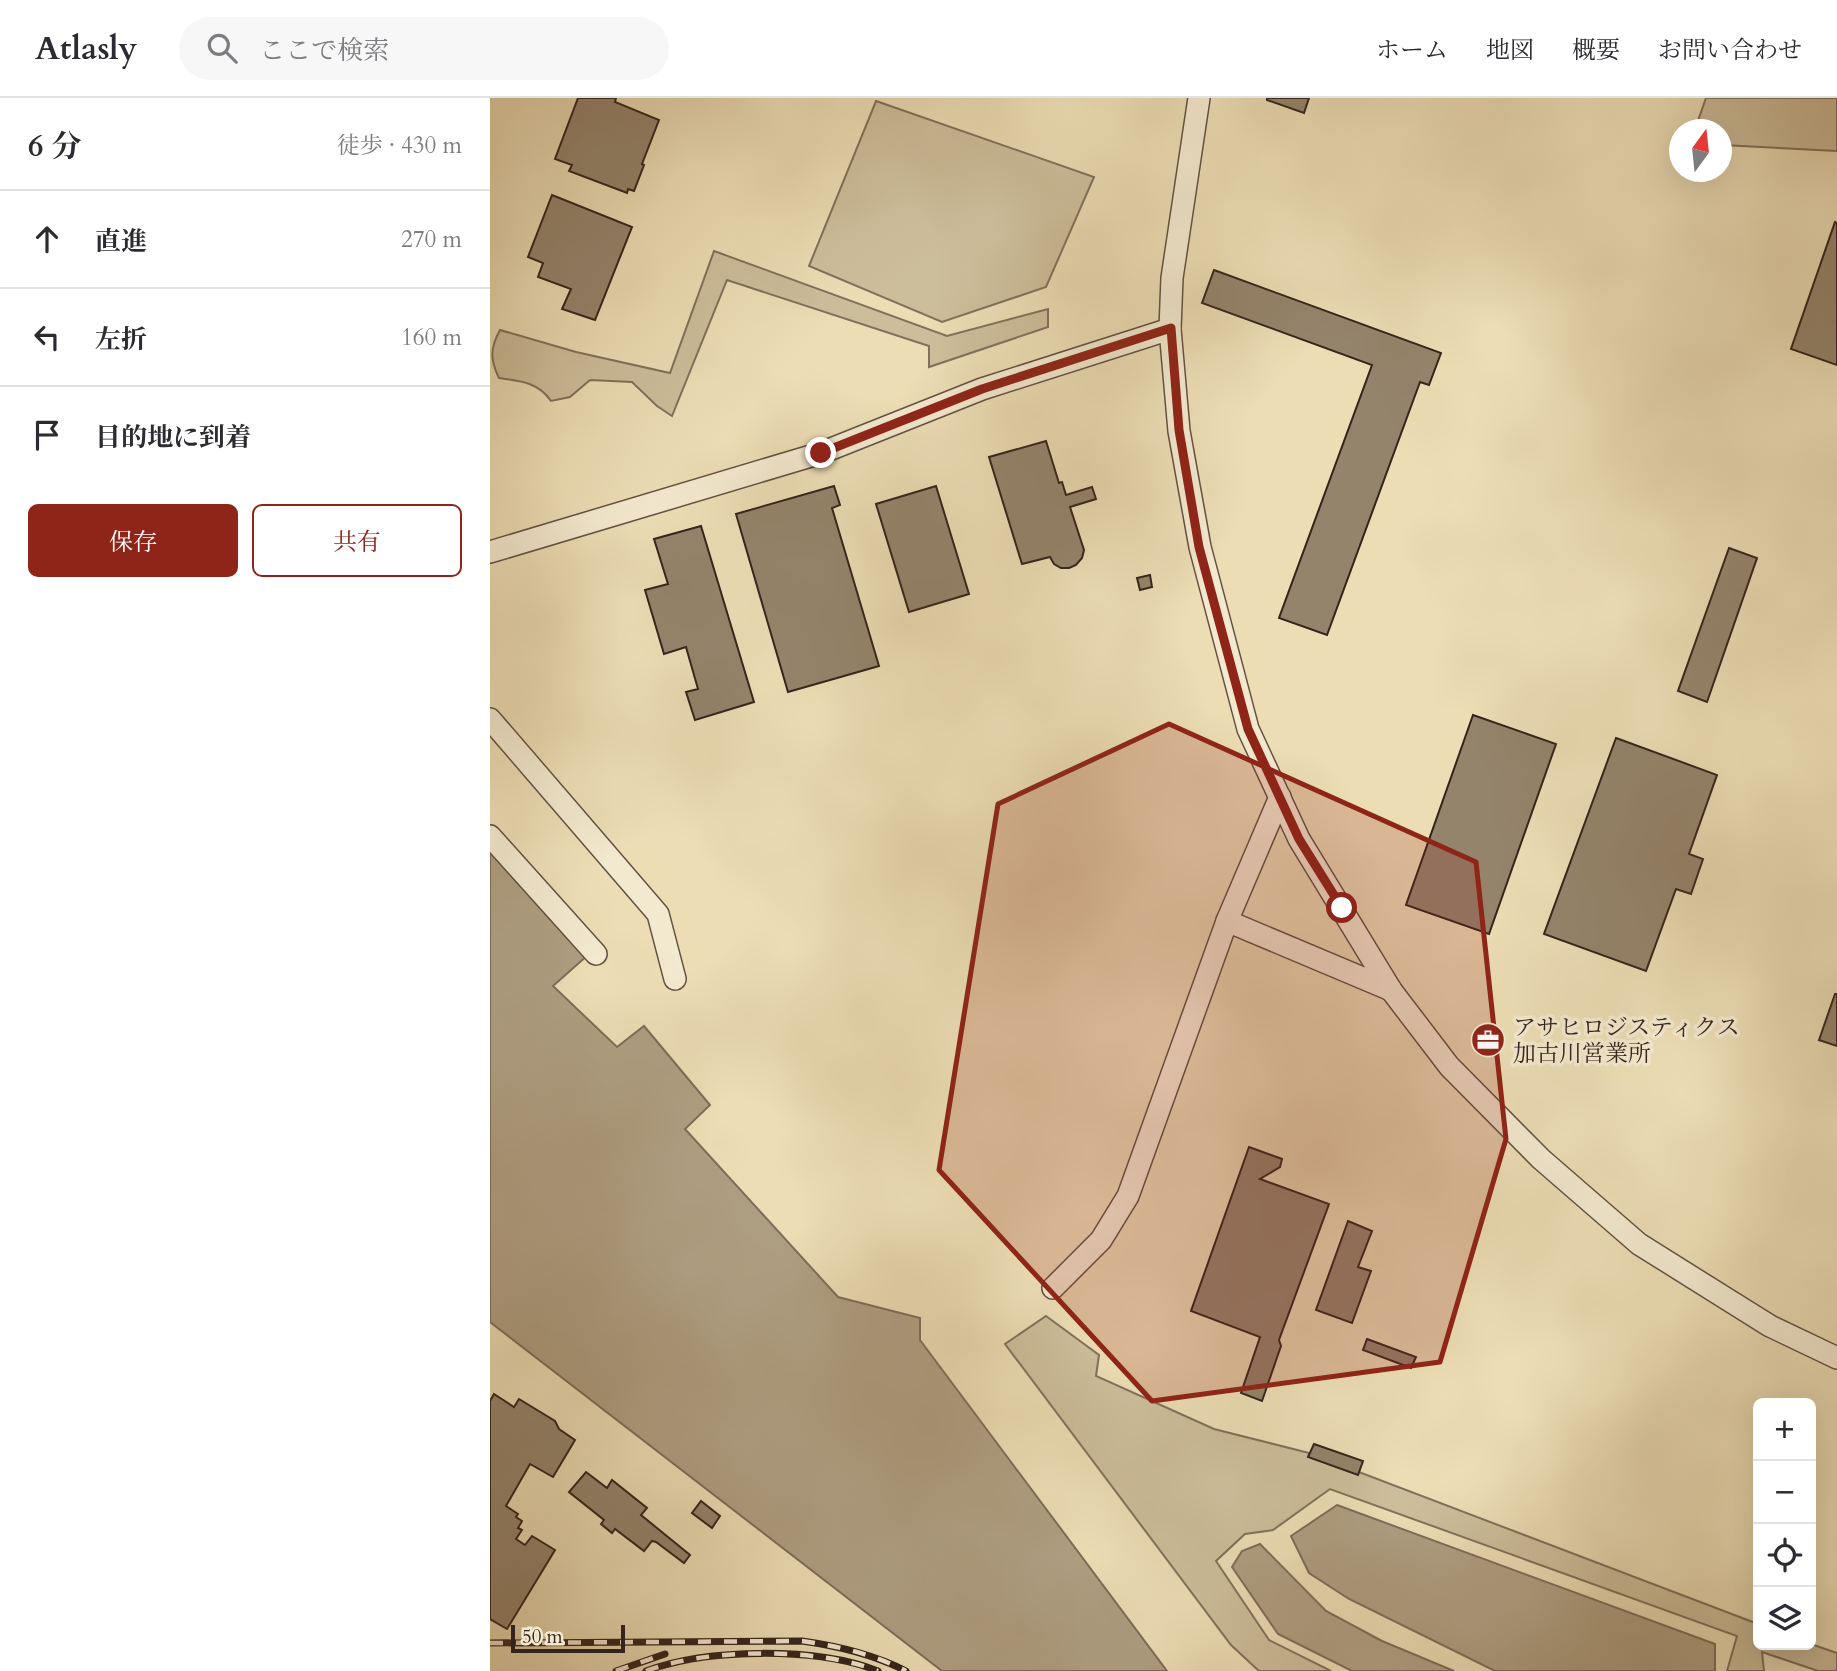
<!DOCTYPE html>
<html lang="ja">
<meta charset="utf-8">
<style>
body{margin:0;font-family:Cardo,"Noto Serif JP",serif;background:#f7f7f7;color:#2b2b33}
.controls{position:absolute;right:21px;bottom:21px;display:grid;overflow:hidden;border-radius:10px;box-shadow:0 7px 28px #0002}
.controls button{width:63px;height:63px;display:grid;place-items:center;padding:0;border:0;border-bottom:2px solid #e1e1e2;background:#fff;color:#2b2b33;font:35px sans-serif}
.compass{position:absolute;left:1179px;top:21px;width:63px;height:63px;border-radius:50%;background:#fff;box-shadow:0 7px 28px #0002;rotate:15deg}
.scale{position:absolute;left:21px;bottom:18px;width:114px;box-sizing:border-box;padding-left:7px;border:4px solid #35241c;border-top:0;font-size:19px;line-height:24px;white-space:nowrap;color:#35241c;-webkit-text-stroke:5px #f3e9cf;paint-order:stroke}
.stop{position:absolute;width:21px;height:21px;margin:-16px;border:5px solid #8f2418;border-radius:50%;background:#fff}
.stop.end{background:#8f2418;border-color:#fff;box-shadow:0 2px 7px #0008}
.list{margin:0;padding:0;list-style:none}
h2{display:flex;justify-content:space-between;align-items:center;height:91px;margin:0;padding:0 28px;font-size:30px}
h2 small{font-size:23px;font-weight:400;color:#7c7c81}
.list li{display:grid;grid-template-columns:46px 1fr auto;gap:21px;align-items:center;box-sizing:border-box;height:98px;padding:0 28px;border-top:2px solid #e1e1e2}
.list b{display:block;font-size:26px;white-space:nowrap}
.list em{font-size:23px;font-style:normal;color:#7c7c81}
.actions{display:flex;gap:14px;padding:21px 28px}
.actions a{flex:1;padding:16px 0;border:2px solid #8f2418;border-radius:10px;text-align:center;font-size:24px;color:#8f2418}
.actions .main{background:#8f2418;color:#fff}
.icon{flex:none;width:38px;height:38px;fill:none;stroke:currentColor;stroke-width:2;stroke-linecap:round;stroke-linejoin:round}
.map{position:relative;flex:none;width:1347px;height:1573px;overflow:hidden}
header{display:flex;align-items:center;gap:42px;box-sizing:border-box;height:98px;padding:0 35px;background:#fff;border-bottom:2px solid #e1e1e2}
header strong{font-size:33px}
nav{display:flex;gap:38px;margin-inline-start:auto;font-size:24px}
.search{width:490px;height:63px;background:#f7f7f7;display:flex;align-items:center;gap:18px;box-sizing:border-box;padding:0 24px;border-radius:38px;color:#7c7c81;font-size:26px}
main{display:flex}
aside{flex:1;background:#fff}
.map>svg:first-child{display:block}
.green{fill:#cdbe9b;stroke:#81715c;stroke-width:2}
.water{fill:#ae9e81;stroke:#7e6d59;stroke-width:2}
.building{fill:#94846c;stroke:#35241c;stroke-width:2}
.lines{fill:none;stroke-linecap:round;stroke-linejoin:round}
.minor-casing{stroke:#635242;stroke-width:24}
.minor{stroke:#f3e9cf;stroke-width:21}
.rail-casing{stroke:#35241c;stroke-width:7}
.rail{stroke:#f3e9cf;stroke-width:4.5;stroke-dasharray:13;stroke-linecap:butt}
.route{stroke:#8f2418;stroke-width:9}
.marked{fill:#8f2418;fill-opacity:0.2;stroke:#8f2418;stroke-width:5;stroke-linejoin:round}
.labels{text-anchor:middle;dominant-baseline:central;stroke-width:7;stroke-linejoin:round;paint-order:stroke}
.poi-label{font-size:23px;fill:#35241c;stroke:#f3e9cf;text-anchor:start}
</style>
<header>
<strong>Atlasly</strong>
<div class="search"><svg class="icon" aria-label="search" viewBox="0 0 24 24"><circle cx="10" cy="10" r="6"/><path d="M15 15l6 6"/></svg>ここで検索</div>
<nav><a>ホーム</a><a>地図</a><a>概要</a><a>お問い合わせ</a></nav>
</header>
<main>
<aside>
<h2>6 分<small>徒歩 · 430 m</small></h2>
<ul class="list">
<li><svg class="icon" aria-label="ahead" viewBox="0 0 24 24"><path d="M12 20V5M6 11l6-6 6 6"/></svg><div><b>直進</b></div><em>270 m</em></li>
<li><svg class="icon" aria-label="left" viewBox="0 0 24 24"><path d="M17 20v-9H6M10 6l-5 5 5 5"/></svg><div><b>左折</b></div><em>160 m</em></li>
<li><svg class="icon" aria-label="arrive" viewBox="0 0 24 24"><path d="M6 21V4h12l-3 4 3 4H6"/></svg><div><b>目的地に到着</b></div></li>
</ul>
<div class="actions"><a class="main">保存</a><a>共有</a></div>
</aside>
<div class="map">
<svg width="1347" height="1573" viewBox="0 0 1347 1573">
<rect width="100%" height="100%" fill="#ecddb5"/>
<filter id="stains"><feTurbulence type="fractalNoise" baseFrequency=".00286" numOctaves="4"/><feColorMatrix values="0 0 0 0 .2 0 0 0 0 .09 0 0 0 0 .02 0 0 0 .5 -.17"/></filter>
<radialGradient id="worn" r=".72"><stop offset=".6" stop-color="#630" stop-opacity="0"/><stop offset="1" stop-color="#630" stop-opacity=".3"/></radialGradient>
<g class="green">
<path d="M 1216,0 L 1347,0 L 1347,53 L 1232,47 L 1232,32 L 1205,31 Z"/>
<path d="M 386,3 L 604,79 L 556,189 L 452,224 L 319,168 Z"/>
<path d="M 224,153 L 457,238 L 558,211 L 558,229 L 439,269 L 439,248 L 237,182 L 182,318 L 167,308 L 142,284 L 100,282 L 80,299 L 61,303 C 48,284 30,283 9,280 C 0,262 0,250 10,232 L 86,254 L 180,275 Z"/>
<path d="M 556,1218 L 609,1257 L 606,1278 L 724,1331 L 819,1355 L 1268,1526 L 1268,1547 L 1321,1546 L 1347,1555 L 1347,1573 L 1328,1573 L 1272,1554 L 1274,1573 L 1237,1573 L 1247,1538 L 840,1391 L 783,1432 L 755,1436 L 726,1463 L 779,1542 L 841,1573 L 769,1573 L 741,1547 L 515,1246 Z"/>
</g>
<g class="water">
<path d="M 0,749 L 98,857 L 63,888 L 127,949 L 154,928 L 220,1007 L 195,1031 L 348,1199 L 430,1220 L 430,1242 L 677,1573 L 452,1573 L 0,1224 Z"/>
<path d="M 847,1407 L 1225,1546 L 1225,1573 L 1005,1573 L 859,1501 L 819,1475 L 801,1438 Z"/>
<path d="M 770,1446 L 836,1513 L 892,1543 L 964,1573 L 862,1573 L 788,1536 L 742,1469 L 752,1453 Z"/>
</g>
<g class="building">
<path d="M 88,0 L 126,0 L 125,4 L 169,22 L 152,66 L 154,67 L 144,93 L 138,91 L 137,95 L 79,73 L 82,67 L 65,61 Z"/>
<path d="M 777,0 L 819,0 L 814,15 L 777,2 Z"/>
<path d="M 62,97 L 142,129 L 105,222 L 72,211 L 81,191 L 48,179 L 53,165 L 38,159 Z"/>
<path d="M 1345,124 L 1347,125 L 1347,267 L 1301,251 Z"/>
<path d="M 724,172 L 951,255 L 939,287 L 930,284 L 837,537 L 789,520 L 882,267 L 712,205 Z"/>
<path d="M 556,343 L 569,385 L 572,384 L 576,397 L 602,389 L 606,401 L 580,409 L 594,452 L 592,460 L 586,467 L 579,470 L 571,470 L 564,466 L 560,459 L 532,466 L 499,359 Z"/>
<path d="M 344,388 L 350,407 L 342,410 L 389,568 L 298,594 L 246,416 Z"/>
<path d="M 446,388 L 479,496 L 419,514 L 386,406 Z"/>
<path d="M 211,428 L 264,604 L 205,622 L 196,594 L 208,591 L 196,549 L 174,556 L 155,492 L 178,486 L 164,441 Z"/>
<path d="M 1239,450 L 1267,460 L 1217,604 L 1188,593 Z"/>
<path d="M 660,477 L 662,489 L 650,492 L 647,480 Z"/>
<path d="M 983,617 L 1066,646 L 999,836 L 916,807 Z"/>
<path d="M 1126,640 L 1227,677 L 1199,756 L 1213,761 L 1201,796 L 1186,791 L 1156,873 L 1054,836 Z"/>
<path d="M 1345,896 L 1347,896 L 1347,948 L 1329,942 Z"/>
<path d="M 759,1049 L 792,1061 L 790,1069 L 770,1081 L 839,1106 L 789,1242 L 791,1248 L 772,1303 L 751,1295 L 770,1239 L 701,1213 Z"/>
<path d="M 858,1123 L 882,1133 L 868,1169 L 881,1173 L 862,1225 L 826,1212 Z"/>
<path d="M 877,1241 L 926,1259 L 921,1270 L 873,1252 Z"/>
<path d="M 4,1296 L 24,1309 L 29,1301 L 65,1323 L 69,1331 L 85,1342 L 63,1379 L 40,1366 L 16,1408 L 28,1416 L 26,1419 L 32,1423 L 28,1430 L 32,1432 L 26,1441 L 35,1447 L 42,1438 L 65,1452 L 17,1531 L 0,1521 L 0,1303 Z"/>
<path d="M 824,1346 L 873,1363 L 868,1377 L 818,1359 Z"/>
<path d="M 96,1374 L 117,1390 L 122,1382 L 157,1410 L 151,1417 L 200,1457 L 194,1465 L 166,1444 L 162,1443 L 154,1453 L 125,1431 L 122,1435 L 111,1426 L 114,1422 L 79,1394 Z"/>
<path d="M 211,1403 L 230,1418 L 222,1430 L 202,1415 Z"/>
</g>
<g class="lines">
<g class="minor-casing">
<g id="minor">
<path d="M 709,0 L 682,180 L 680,231 L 689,333 L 710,449 L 758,631 L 809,741 L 901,892 L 959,968 L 1051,1061 L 1149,1146 L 1280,1228 L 1347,1260"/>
<path d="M 0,454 L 331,355 L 492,291 L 680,231"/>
<path d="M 0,621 L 168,816 L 185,881"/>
<path d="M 0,738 L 106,856"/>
<path d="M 737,823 L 901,892"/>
<path d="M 563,1190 L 611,1142 L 638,1098 L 737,823 L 790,699"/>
</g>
</g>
<use href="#minor" class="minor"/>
<g class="rail-casing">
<g id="rail">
<path d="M 0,1545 L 312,1543 C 348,1548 383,1556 416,1573"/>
<path d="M 126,1573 L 175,1556"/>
<path d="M 156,1573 C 217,1550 327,1549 388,1573"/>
</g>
</g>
<use href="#rail" class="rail"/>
</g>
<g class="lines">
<path class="route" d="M 331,355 L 492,291 L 681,230 L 689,332 L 709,449 L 758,631 L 809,741 L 852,810"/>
</g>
<path class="marked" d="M 679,626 L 986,764 L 1016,1041 L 950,1264 L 662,1303 L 449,1072 L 508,706 Z"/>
<defs>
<g id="office-disc" transform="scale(1.75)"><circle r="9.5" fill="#8f2418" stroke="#f3e9cf"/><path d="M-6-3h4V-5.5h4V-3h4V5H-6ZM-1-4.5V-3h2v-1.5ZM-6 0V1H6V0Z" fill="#fff"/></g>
</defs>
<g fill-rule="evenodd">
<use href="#office-disc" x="998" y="942"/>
</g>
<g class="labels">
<g class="poi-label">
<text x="1023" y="929">アサヒロジスティクス<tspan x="1023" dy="26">加古川営業所</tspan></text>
</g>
</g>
<rect width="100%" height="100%" filter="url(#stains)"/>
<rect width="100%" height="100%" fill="url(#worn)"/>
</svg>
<div class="controls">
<button>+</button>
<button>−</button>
<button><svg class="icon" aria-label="locate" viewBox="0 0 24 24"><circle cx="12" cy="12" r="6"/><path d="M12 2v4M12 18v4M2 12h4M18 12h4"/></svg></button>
<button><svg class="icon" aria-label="layers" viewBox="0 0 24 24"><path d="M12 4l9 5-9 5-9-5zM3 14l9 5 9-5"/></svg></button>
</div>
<svg class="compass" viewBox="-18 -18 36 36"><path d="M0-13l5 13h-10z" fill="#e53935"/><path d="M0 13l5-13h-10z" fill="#7c7c81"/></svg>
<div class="scale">50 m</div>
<div class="stop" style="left:852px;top:810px"></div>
<div class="stop end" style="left:331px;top:355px"></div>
</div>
</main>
